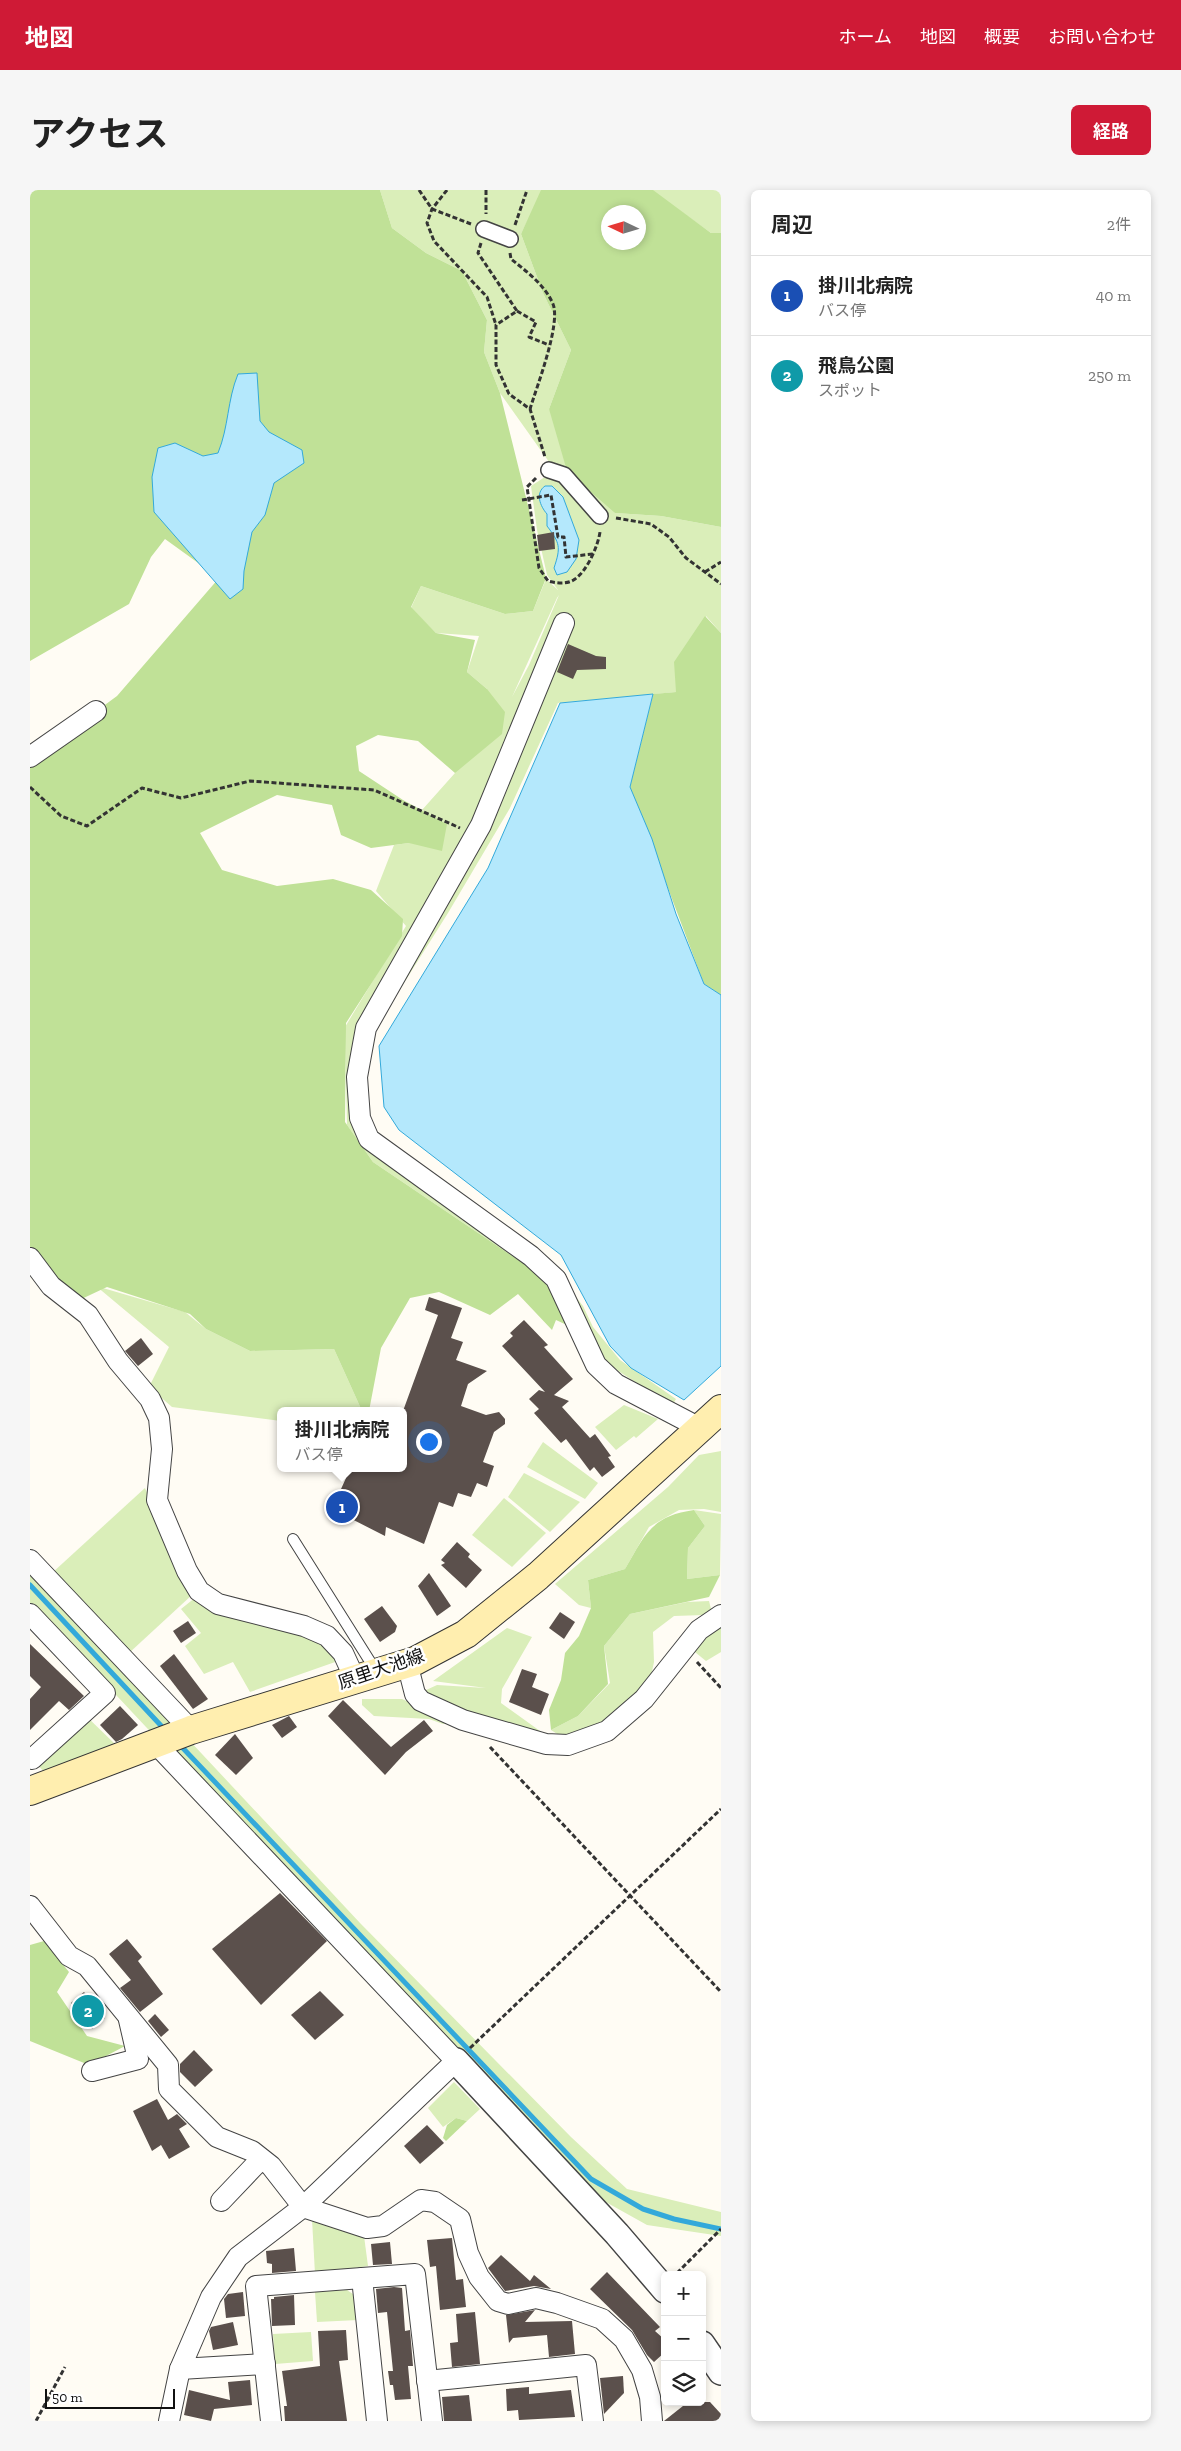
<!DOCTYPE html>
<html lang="ja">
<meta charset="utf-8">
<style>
body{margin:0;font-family:"Zilla Slab","Noto Sans JP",serif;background:#f6f6f6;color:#222}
.controls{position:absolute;right:15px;bottom:15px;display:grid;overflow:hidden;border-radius:8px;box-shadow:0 2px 8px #0003}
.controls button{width:45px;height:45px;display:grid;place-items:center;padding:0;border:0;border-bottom:1px solid #e0e0e0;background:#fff;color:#222;font:25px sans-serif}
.compass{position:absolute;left:571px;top:15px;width:45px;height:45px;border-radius:50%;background:#fff;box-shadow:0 2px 8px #0003;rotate:274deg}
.scale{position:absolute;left:15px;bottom:12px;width:130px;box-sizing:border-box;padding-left:5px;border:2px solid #111;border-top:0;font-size:14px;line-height:18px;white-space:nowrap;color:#111;-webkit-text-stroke:4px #fff;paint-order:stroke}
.you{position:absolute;left:398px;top:1251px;width:18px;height:18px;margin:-12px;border:4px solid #fff;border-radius:50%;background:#1a73e8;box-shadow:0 0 0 8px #1a73e833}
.badge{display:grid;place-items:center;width:32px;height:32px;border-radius:50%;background:#cf1a36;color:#fff;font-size:16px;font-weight:700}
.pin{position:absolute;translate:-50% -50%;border:2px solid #fff;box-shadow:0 1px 5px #0006}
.popup{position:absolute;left:247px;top:1217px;width:130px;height:65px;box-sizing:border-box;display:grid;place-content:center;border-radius:8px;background:#fff;filter:drop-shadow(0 1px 4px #0005);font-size:16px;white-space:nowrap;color:#767676}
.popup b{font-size:19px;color:#222}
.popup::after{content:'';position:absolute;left:50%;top:100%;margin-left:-10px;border:10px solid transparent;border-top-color:#fff}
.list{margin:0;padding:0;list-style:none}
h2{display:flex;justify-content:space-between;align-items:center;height:65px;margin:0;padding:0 20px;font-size:21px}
h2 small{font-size:16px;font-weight:400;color:#767676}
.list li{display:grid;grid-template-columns:32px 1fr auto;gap:15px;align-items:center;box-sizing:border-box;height:80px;padding:0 20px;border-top:1px solid #e0e0e0}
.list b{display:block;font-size:19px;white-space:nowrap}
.list p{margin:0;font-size:16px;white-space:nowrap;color:#767676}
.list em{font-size:16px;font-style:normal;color:#767676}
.icon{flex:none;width:28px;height:28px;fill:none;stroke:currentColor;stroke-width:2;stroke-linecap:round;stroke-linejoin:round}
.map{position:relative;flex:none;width:691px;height:2231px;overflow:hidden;border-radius:8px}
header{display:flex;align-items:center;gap:30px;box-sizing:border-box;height:70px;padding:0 25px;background:#cf1a36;color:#fff}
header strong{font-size:24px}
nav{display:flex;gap:28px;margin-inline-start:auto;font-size:18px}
.intro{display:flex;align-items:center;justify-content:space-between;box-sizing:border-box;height:120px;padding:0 30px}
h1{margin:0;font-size:35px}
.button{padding:12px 22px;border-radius:8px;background:#cf1a36;color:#fff;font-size:18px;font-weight:700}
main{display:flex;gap:30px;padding:0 30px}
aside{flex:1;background:#fff;border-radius:8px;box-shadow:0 2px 8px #0003}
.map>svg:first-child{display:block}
.green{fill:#daeeb9;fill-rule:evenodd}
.forest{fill:#c0e197;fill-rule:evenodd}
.water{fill:#b4e8fc;stroke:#33a9da}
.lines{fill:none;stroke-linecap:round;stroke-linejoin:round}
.stream{stroke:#33a9da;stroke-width:5}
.building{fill:#5b504c}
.service-casing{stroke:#444;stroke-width:12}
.pedestrian-casing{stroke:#444;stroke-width:18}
.minor-casing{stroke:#444;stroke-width:22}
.tertiary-casing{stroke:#444;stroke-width:28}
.secondary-casing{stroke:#333;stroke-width:30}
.path{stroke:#333;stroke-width:3;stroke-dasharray:5 2.5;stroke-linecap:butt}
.service{stroke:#fff;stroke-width:10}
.pedestrian{stroke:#fff;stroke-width:15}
.minor{stroke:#fff;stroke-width:20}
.tertiary{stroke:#fff;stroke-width:25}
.secondary{stroke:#ffeeaf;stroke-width:28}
.path-bridge{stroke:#333;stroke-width:3;stroke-dasharray:5 2.5;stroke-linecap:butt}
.labels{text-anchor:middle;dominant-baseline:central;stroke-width:5;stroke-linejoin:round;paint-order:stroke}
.street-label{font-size:18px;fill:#111;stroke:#fff}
</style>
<header>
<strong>地図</strong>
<nav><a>ホーム</a><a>地図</a><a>概要</a><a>お問い合わせ</a></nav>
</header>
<div class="intro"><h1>アクセス</h1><a class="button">経路</a></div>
<main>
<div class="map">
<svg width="691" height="2231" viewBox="0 0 691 2231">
<rect width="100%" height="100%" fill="#fffcf4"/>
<g class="green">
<path d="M 350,0 L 513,0 L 491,44 L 513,103 L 541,160 L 519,219 L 585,323 L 631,326 L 691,337 L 691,443 L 676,426 L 646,502 L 528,513 L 480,618 L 418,723 L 355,823 L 335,863 L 340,936 L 360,954 L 525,1080 L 553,1116 L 563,1137 L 590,1170 L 646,1209 L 642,1216 L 547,1154 L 512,1086 L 343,972 L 317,935 L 315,837 L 376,736 L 346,701 L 364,655 L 379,653 L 417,634 L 392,620 L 425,583 L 457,499 L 437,482 L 449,446 L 406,443 L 381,418 L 391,396 L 475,424 L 503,421 L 516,389 L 528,400 L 517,385 L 507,340 L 501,296 L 518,285 L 534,293 L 470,203 L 454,162 L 457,130 L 432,81 L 396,63 L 362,38 ZM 529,405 L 499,475 L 482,507 L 527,408 Z"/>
<path d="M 621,0 L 691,0 L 691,43 L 681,43 Z"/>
<path d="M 66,1096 L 155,1122 L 176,1139 L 220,1161 L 304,1159 L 332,1221 L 251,1221 L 251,1231 L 142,1217 L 119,1197 L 139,1157 Z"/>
<path d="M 594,1215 L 628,1229 L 606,1248 L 604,1246 L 586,1260 L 565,1237 Z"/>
<path d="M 513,1252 L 568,1293 L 555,1309 L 497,1277 Z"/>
<path d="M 691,1261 L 691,1322 L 674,1319 L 649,1320 L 619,1337 L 595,1379 L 558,1390 L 561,1418 L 549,1415 L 525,1394 L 638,1297 L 669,1265 Z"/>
<path d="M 494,1283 L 550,1312 L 520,1342 L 478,1307 Z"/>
<path d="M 115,1298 L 163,1404 L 99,1463 L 22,1383 Z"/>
<path d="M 474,1308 L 516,1343 L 482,1377 L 442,1345 Z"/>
<path d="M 664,1320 L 691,1324 L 690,1385 L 657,1389 L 658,1358 L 675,1336 Z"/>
<path d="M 0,1380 L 330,1733 L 541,1947 L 597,1999 L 691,2022 L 691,2046 L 617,2035 L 565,2006 L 116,1537 L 0,1413 Z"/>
<path d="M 166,1407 L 294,1453 L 308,1471 L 220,1502 L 203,1472 L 174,1484 L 155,1456 L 171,1443 L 151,1419 Z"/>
<path d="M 679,1411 L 681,1419 L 674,1425 L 644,1426 L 623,1442 L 624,1472 L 621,1486 L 596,1516 L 567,1538 L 532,1547 L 521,1540 L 548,1526 L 580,1493 L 574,1456 L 600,1424 L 657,1412 Z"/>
<path d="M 691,1429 L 691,1462 L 676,1471 L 660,1458 Z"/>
<path d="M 477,1438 L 502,1447 L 472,1499 L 471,1513 L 517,1546 L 495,1543 L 441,1522 C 425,1522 403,1514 394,1501 L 407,1495 L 456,1498 L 403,1491 Z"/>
<path d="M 332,1509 L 372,1509 L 427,1533 L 413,1534 L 399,1529 L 344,1526 L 332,1515 Z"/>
<path d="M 53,1523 L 87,1556 L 18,1586 L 2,1569 Z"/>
<path d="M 424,1892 L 450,1919 L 437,1931 L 426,1928 L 413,1937 L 398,1918 Z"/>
<path d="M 282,2029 L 334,2046 L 338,2076 L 285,2084 Z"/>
<path d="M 317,2100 L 327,2107 L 328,2130 L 287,2132 L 285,2102 Z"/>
<path d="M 281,2142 L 283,2171 L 245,2174 L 243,2144 Z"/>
</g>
<g class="forest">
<path d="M 0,0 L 350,0 L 362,38 L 396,63 L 432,81 L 457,130 L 454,162 L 470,203 L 516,388 L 503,421 L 475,424 L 391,396 L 381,417 L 406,443 L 445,450 L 437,482 L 457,499 L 475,522 L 472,544 L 425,583 L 388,551 L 348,545 L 326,556 L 329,581 L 373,610 L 417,634 L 412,661 L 379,653 L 341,658 L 311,645 L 302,615 L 247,605 L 170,643 L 192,680 L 247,696 L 303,689 L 341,700 L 373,729 L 372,746 L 316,833 L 315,932 L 343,972 L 512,1086 L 539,1136 L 526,1130 L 522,1140 L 488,1104 L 460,1125 L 409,1102 L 380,1108 L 351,1158 L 339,1221 L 332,1221 L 304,1159 L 220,1161 L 176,1139 L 160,1124 L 77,1097 L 43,1113 L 0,1070 L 0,570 L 87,506 L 189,388 L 135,349 L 121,367 L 99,414 L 0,471 Z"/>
<path d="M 511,0 L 623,0 L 681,43 L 691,43 L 691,337 L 631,326 L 585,323 L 537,281 L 519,219 L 541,160 L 513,103 L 491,44 ZM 578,22 L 608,22 L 608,52 L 578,52 Z"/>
<path d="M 675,426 L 691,443 L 691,805 L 674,794 L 600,597 L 623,504 L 646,502 L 644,472 Z"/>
<path d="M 664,1320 L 675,1336 L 658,1358 L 657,1389 L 690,1385 L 679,1407 L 600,1424 L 574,1456 L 578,1494 L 548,1526 L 521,1540 L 519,1520 L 531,1490 L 535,1463 L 549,1446 L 561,1418 L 558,1390 L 595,1379 C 615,1345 621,1326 664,1320 Z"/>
<path d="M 14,1751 L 39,1782 L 27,1802 L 57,1846 L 95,1856 L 59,1875 L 0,1851 L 0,1755 Z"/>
<path d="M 426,1928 L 437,1931 L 416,1951 L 413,1948 L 417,1935 Z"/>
</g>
<g class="water">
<path d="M 227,183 L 230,231 L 239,242 L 272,260 L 274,273 L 244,293 L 235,325 L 222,342 L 214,381 L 213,399 L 200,409 L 124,322 L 122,287 L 128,258 L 145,253 L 173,266 L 188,263 C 199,236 197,211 208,184 Z"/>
<path d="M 515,296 L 522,296 L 533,307 L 549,350 L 546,369 L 537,382 L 527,385 L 524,378 C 531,357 530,353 517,336 L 517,324 C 510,316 505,303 515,296 Z"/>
<path d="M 623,504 L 600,597 L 622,649 L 646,724 L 674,794 L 691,805 L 691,1176 L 654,1210 L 601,1178 L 580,1156 L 531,1065 L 369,940 L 354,917 L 349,856 L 458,678 L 530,513 Z"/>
</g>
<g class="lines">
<g class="stream">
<path d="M 0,1395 L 136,1541"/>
<path d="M 149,1554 L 561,1989 L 613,2019 L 644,2029 L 691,2039"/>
</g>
</g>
<g class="building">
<path d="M 524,342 L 525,359 L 509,361 L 507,345 Z"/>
<path d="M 538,454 L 566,466 L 576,467 L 576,479 L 547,480 L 543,489 L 527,482 Z"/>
<path d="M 399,1107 L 432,1118 L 421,1148 L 433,1152 L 426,1170 L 457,1181 L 438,1194 L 431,1216 L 456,1225 L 469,1222 L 475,1229 L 475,1234 L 464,1242 L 453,1272 L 464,1276 L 457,1297 L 447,1293 L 441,1307 L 428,1303 L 423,1317 L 409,1312 L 394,1354 L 356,1337 L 355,1346 L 302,1319 L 316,1288 L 309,1278 L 373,1278 L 373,1221 L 408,1125 L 395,1120 Z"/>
<path d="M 494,1130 L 518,1155 L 514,1157 L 543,1189 L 524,1205 L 539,1211 L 532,1217 L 560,1248 L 565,1244 L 581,1266 L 578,1267 L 585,1277 L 572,1287 L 564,1277 L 560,1281 L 536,1249 L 531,1253 L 504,1223 L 509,1219 L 499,1209 L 509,1200 L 515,1202 L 472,1156 L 483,1146 L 480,1143 Z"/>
<path d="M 111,1148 L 123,1164 L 108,1176 L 95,1161 Z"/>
<path d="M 427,1352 L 440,1364 L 438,1367 L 452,1380 L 436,1398 L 411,1375 L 415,1373 L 411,1370 Z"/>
<path d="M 399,1383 L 421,1416 L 407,1426 L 388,1396 Z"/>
<path d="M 352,1416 L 367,1436 L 365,1442 L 350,1452 L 334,1429 Z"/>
<path d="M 530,1422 L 545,1432 L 534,1449 L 519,1438 Z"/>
<path d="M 158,1431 L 166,1443 L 151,1453 L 143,1441 Z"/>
<path d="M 0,1454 L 54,1506 L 39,1520 L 29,1511 L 0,1540 L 0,1509 L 11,1497 L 0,1486 Z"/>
<path d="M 144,1464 L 178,1509 L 163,1519 L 130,1476 Z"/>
<path d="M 492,1479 L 507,1484 L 502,1497 L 519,1504 L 511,1525 L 479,1512 Z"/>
<path d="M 313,1510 L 361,1557 L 394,1530 L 403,1541 L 376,1562 L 355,1585 L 298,1526 Z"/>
<path d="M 90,1516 L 108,1535 L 92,1549 L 86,1552 L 70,1535 Z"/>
<path d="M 259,1526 L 267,1537 L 252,1548 L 242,1535 Z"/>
<path d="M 205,1544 L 223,1568 L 206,1585 L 185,1565 Z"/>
<path d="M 250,1703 L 297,1751 L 231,1815 L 182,1759 Z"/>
<path d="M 97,1749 L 112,1767 L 108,1771 L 133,1804 L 110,1822 L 90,1798 L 101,1790 L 79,1764 Z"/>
<path d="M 290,1801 L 314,1825 L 285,1850 L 261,1825 Z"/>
<path d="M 54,1802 L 75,1828 L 62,1839 L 41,1813 Z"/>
<path d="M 125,1824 L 139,1840 L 131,1847 L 118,1831 Z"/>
<path d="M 164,1860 L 183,1880 L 165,1897 L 150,1882 L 150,1874 Z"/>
<path d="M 127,1909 L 138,1930 L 147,1924 L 157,1934 L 149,1939 L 160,1957 L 139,1969 L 131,1955 L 122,1961 L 103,1921 Z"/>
<path d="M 397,1935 L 414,1953 L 390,1974 L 374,1956 Z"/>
<path d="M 422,2048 L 426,2090 L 433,2089 L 436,2117 L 410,2120 L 406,2076 L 400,2077 L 397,2050 Z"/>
<path d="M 360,2052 L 362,2074 L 343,2075 L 341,2054 Z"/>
<path d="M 264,2058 L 266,2081 L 242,2083 L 242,2074 L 237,2073 L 236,2061 Z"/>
<path d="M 471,2065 L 500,2091 L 504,2085 L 521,2099 L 504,2096 L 475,2101 L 458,2078 Z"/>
<path d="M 577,2082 L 630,2137 L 625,2141 L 635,2150 L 635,2162 L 624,2172 L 617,2165 L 602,2140 L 560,2099 Z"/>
<path d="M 364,2097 L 372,2098 L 375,2141 L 380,2140 L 383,2176 L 378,2176 L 381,2209 L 365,2210 L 363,2195 L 360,2195 L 358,2181 L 363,2181 L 357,2122 L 348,2123 L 346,2099 Z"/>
<path d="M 213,2102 L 215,2126 L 196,2128 L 194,2109 L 198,2104 Z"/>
<path d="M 264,2105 L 265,2135 L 242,2136 L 241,2109 L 244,2109 L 244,2107 Z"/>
<path d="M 505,2120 L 495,2132 L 542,2131 L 545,2164 L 519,2167 L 517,2145 L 483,2148 L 479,2153 L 476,2125 Z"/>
<path d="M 445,2122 L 450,2174 L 422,2177 L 420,2153 L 428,2152 L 426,2124 Z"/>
<path d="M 203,2132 L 208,2155 L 183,2160 L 179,2141 L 181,2137 Z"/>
<path d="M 316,2140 L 318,2170 L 309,2171 L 317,2231 L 255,2231 L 254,2216 L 257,2216 L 252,2181 L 290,2176 L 288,2141 Z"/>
<path d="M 593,2186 L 594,2203 L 574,2224 L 570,2188 Z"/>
<path d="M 220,2190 L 222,2215 L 184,2219 L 181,2231 L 154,2225 L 159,2200 L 200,2210 L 198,2192 Z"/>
<path d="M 499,2197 L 499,2204 L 541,2200 L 545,2227 L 489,2230 L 488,2220 L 477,2221 L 476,2199 Z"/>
<path d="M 439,2205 L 442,2231 L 414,2231 L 412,2207 Z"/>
<path d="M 658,2212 L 680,2212 L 691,2224 L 691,2231 L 634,2231 Z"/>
</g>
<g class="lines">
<g class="service-casing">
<path id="service" d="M 263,1349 L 346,1481"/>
</g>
<g class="pedestrian-casing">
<g id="pedestrian">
<path d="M 454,39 L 480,49"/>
<path d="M 519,280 L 534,285 L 570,326"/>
</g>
</g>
<g class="minor-casing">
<g id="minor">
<path d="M 534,433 L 451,635 L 336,838 L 327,887 L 330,928 L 339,949 L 501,1066 L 526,1089 L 566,1175 L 586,1194 L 670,1238"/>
<path d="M 0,567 L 66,521"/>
<path d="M 0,1068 L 21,1096 L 58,1125 L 88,1171 L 120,1209 L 129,1228 L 132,1259 L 127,1310 L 157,1381 L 169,1401 L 188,1414 L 274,1436 L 297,1446 L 313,1463 L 325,1489"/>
<path d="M 0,1370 L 161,1540"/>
<path d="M 0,1424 L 75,1503 L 2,1569"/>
<path d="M 377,1473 L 385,1504 L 391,1511 L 433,1530 L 516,1554 L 538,1555 L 577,1541 L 614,1509 L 669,1440 L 691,1425"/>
<path d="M 126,1554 L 426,1871 L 273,2017 L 208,2067 L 181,2107 L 150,2179 L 139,2231"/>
<path d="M 0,1716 L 39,1766 L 57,1776 L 138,1875 L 139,1899 L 187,1947 L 222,1961 L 241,1976 L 273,2017 L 337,2038 L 353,2036 L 391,2010 L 405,2012 L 430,2029 L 438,2063 L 449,2087 L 468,2111 L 478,2114 L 506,2108 L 527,2113 L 572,2129 L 594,2149 L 612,2180 L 620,2207 L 622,2231"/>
<path d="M 62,1881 L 108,1869 L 99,1830"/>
<path d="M 191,2011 L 231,1969"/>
<path d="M 332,2088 L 347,2231"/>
<path d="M 150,2179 L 235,2174"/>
<path d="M 397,2191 L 556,2175 L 563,2231"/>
<path d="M 241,2231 L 226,2096 L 385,2084 L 402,2231"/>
</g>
</g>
<g class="tertiary-casing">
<g id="tertiary">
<path d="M 426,1871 L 587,2044 L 635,2100"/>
<path d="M 672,2154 L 691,2182"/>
</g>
</g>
<g class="secondary-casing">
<path id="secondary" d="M 0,1601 L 161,1540 L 385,1471 L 436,1444 L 508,1386 L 691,1219"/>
</g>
<g class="path">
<path d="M 389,0 L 402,19 L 441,34"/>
<path d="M 417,0 L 402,19 L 397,33 L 404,51 L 457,107 L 466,135"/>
<path d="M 456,0 L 456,24"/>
<path d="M 485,35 L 497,0"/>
<path d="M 451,53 L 448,63 L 487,121 L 466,135 L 466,175 L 479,204 L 500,219 L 515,267"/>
<path d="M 480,63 L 481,69 C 496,81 515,95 523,114 C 531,134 507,196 500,219"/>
<path d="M 487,121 L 506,132 L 499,147 L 519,155"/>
<path d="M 506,288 L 497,297 L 509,378 L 518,391 C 526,393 537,395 545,389 C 557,381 568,356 570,342"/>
<path d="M 586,328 L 621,334 L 639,347 L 656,368 L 691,394"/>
<path d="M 675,382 L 691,372"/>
<path d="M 0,597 L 31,626 L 57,636 L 112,598 L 151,608 L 220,591 L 344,600 L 430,638"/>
<path d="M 667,1472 L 691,1498"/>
<path d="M 460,1557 L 691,1802"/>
<path d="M 440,1858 L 691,1619"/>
<path d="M 647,2083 L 691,2039"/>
<path d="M 6,2231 L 35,2177"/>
</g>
<use href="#service" class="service"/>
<use href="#pedestrian" class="pedestrian"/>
<use href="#minor" class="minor"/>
<use href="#tertiary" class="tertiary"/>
<use href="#secondary" class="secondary"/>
<path class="path-bridge" d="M 492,310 L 521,305 L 528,347 L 534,347 L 536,367 L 563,364"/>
</g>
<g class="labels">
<g class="street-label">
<text transform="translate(351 1479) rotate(-19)">原里大池線</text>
</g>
</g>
</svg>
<div class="controls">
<button>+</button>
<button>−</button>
<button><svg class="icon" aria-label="layers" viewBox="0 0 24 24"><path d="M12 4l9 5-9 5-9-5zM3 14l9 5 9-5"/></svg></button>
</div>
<svg class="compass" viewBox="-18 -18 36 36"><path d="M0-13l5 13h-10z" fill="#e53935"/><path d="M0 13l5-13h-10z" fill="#767676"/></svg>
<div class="scale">50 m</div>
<div class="you"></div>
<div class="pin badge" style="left:312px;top:1317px;background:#1a4fb4">1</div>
<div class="popup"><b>掛川北病院</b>バス停</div>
<div class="pin badge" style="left:58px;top:1821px;background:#0f9aa8">2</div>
</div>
<aside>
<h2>周辺<small>2件</small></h2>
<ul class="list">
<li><span class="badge" style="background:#1a4fb4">1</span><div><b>掛川北病院</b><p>バス停</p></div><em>40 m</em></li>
<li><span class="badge" style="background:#0f9aa8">2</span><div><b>飛鳥公園</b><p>スポット</p></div><em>250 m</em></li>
</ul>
</aside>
</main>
